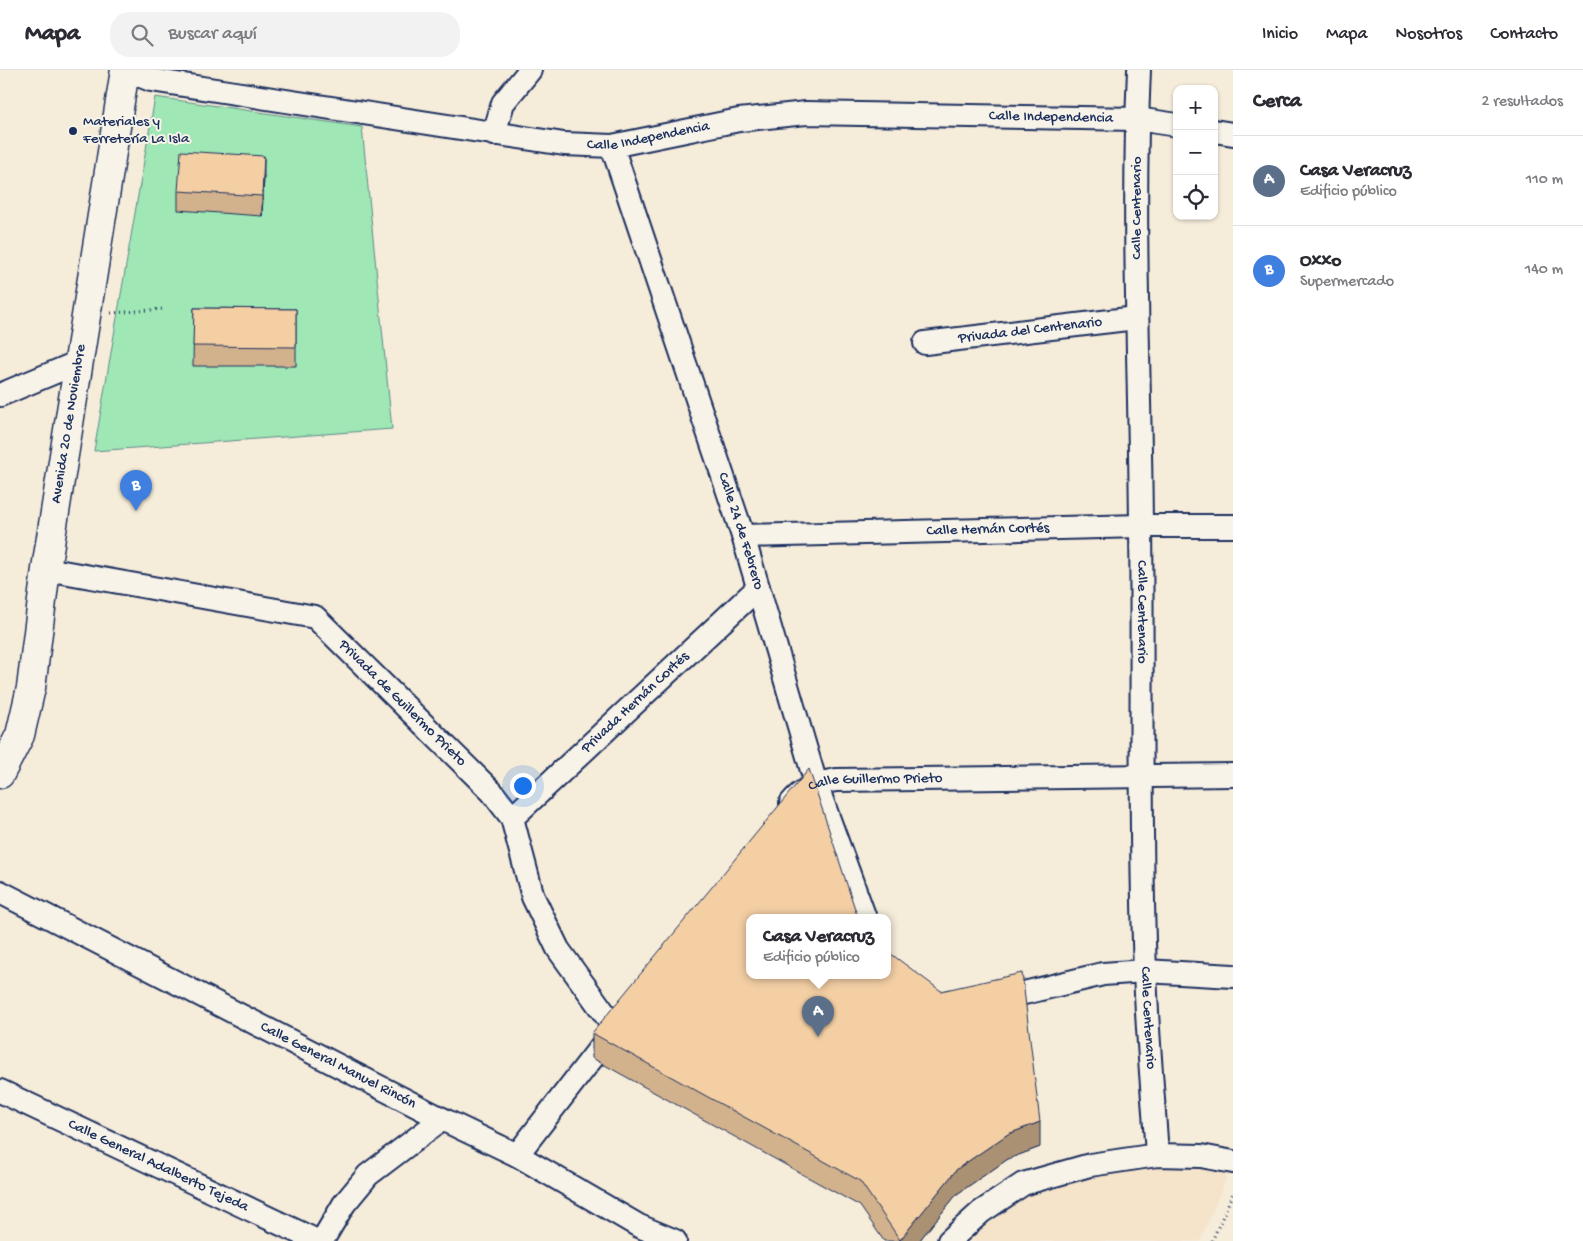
<!DOCTYPE html>
<html lang="es">
<meta charset="utf-8">
<style>
body{margin:0;font-family:"Gochi Hand",sans-serif;background:#f2f2f3;color:#2b2b33}
.controls{position:absolute;right:15px;top:15px;display:grid;overflow:hidden;border-radius:10px;box-shadow:0 1px 4px #0004}
.controls button{width:45px;height:45px;display:grid;place-items:center;padding:0;border:0;border-bottom:1px solid #e1e1e2;background:#fff;color:#2b2b33;font:25px sans-serif}
.you{position:absolute;left:522px;top:715px;width:18px;height:18px;margin:-12px;border:4px solid #fff;border-radius:50%;background:#1a73e8;box-shadow:0 0 0 8px #1a73e833}
.badge{display:grid;place-items:center;width:32px;height:32px;border-radius:50%;background:#1b2f5e;color:#fff;font-size:16px;font-weight:700}
.pin{position:absolute;translate:-50% -41px;filter:drop-shadow(0 1px 2px #0008)}
.pin::after{content:'';position:absolute;top:26px;width:18px;height:15px;background:inherit;clip-path:polygon(0 0,100% 0,50% 100%)}
.popup{position:absolute;left:746px;top:844px;width:145px;height:65px;box-sizing:border-box;display:grid;place-content:center;border-radius:10px;background:#fff;filter:drop-shadow(0 1px 4px #0005);font-size:16px;white-space:nowrap;color:#7c7c81}
.popup b{font-size:19px;color:#2b2b33}
.popup::after{content:'';position:absolute;left:50%;top:100%;margin-left:-10px;border:10px solid transparent;border-top-color:#fff}
.list{margin:0;padding:0;list-style:none}
h2{display:flex;justify-content:space-between;align-items:center;height:65px;margin:0;padding:0 20px;font-size:21px}
h2 small{font-size:16px;font-weight:400;color:#7c7c81}
.list li{display:grid;grid-template-columns:32px 1fr auto;gap:15px;align-items:center;box-sizing:border-box;height:90px;padding:0 20px;border-top:1px solid #e1e1e2}
.list b{display:block;font-size:19px;white-space:nowrap}
.list p{margin:0;font-size:16px;white-space:nowrap;color:#7c7c81}
.list em{font-size:16px;font-style:normal;color:#7c7c81}
.icon{flex:none;width:28px;height:28px;fill:none;stroke:currentColor;stroke-width:2;stroke-linecap:round;stroke-linejoin:round}
.map{position:relative;flex:none;width:1233px;height:1171px;overflow:hidden}
header{display:flex;align-items:center;gap:30px;box-sizing:border-box;height:70px;padding:0 25px;background:#fff;border-bottom:1px solid #e1e1e2}
header strong{font-size:24px}
nav{display:flex;gap:28px;margin-inline-start:auto;font-size:18px}
.search{width:350px;height:45px;background:#f2f2f3;display:flex;align-items:center;gap:12px;box-sizing:border-box;padding:0 18px;border-radius:20px;color:#7c7c81;font-size:19px}
main{display:flex}
aside{flex:1;background:#fff}
.map>svg:first-child{display:block}
.built{fill:#f5e3ca}
.green{fill:#9fe7b4;stroke:#5d8b89}
.lines{fill:none;stroke-linecap:round;stroke-linejoin:round}
.minor-casing{stroke:#1b2f5e;stroke-width:26}
.secondary-casing{stroke:#1b2f5e;stroke-width:31}
.path{stroke:#1b2f5e;stroke-width:3;stroke-dasharray:1 4;stroke-linecap:butt}
.minor{stroke:#f7f3e8;stroke-width:22}
.secondary{stroke:#f7f3e8;stroke-width:28}
.wall{fill:#d2b28d;stroke:#1b2f5e}
.shaded-wall{fill:#ab9173;stroke:#1b2f5e}
.building{fill:#f4cfa4;stroke:#1b2f5e}
.poi-dot{fill:#1b2f5e;stroke:#f7f3e8;stroke-width:2}
.labels{text-anchor:middle;dominant-baseline:central;stroke-width:4;stroke-linejoin:round;paint-order:stroke}
.street-label{font-size:15px;fill:#1b2f5e;stroke:#f7f3e8}
.poi-label{font-size:15px;fill:#1b2f5e;stroke:#f7f3e8;text-anchor:start}
</style>
<header>
<strong>Mapa</strong>
<div class="search"><svg class="icon" aria-label="search" viewBox="0 0 24 24"><circle cx="10" cy="10" r="6"/><path d="M15 15l6 6"/></svg>Buscar aquí</div>
<nav><a>Inicio</a><a>Mapa</a><a>Nosotros</a><a>Contacto</a></nav>
</header>
<main>
<div class="map">
<svg width="1233" height="1171" viewBox="0 0 1233 1171">
<rect width="100%" height="100%" fill="#f6ecda"/>
<filter id="ink" filterUnits="userSpaceOnUse"><feTurbulence type="fractalNoise" baseFrequency=".02" numOctaves="2"/><feDisplacementMap in="SourceGraphic" scale="10" xChannelSelector="R" yChannelSelector="G"/><feConvolveMatrix kernelMatrix="1 2 1 2 8 2 1 2 1" color-interpolation-filters="sRGB"/></filter>
<g filter="url(#ink)">
<path class="built" d="M 1098,1089 L 1232,1094 L 1200,1171 L 959,1171 L 1033,1109 Z"/>
<path class="green" d="M 155,27 L 362,57 L 392,359 L 94,381 Z"/>
<g class="lines">
<g class="minor-casing">
<g id="minor">
<path id="s1" d="M 126,0 L 151,10 L 564,74 L 612,76 L 739,50 L 806,43 L 1137,49 L 1177,55"/>
<path id="s2" d="M 1139,0 C 1132,153 1140,305 1141,458 C 1143,605 1139,753 1145,900 C 1147,962 1153,1023 1157,1085"/>
<path d="M 1214,61 L 1233,64"/>
<path d="M 494,64 L 503,33 L 530,0"/>
<path id="s3" d="M 612,76 L 743,466 L 816,714 L 865,848"/>
<path id="s4" d="M 925,273 L 1136,248"/>
<path d="M 0,325 L 79,292"/>
<path id="s5" d="M 743,466 L 1141,456 L 1233,456"/>
<path id="s6" d="M 46,499 L 315,547 L 492,722 L 512,748 L 533,827 L 558,879 L 615,958"/>
<path id="s7" d="M 791,733 C 803,718 818,713 836,710 L 1233,705"/>
<path id="s8" d="M 512,748 L 758,518"/>
<path id="s9" d="M 0,822 L 442,1049 L 517,1085 L 639,1156 L 675,1171"/>
<path d="M 995,930 L 1103,904 L 1145,901 L 1233,906"/>
<path id="s10" d="M 0,1021 L 317,1171"/>
<path d="M 517,1085 L 610,965"/>
<path d="M 322,1171 L 344,1134 L 368,1105 L 442,1049"/>
<path d="M 949,1171 L 981,1142 L 1023,1114 L 1090,1095 L 1157,1085 L 1201,1086 L 1233,1092"/>
</g>
</g>
<g class="secondary-casing">
<g id="secondary">
<path id="s11" d="M 0,704 L 20,665 L 31,618 L 46,499 L 125,0"/>
</g>
</g>
<g class="path">
<path d="M 111,243 L 164,239"/>
<path d="M 1212,1171 L 1233,1123"/>
</g>
<use href="#minor" class="minor"/>
<use href="#secondary" class="secondary"/>
</g>
<g class="wall">
<path d="M 264,106 L 262,146 L 178,140 L 178,121 Z"/>
<path d="M 194,238 L 296,239 L 296,296 L 193,296 Z"/>
<path d="M 749,848 L 1040,1077 L 1008,1089 L 957,1124 L 919,1171 L 884,1171 L 860,1136 L 592,988 L 592,963 Z"/>
</g>
<g class="shaded-wall">
<path d="M 264,86 L 264,106 L 262,146 L 262,126 Z"/>
<path d="M 1040,1052 L 1040,1077 L 1008,1089 L 957,1124 L 919,1171 L 900,1171 L 900,1170 L 957,1099 L 1008,1064 Z"/>
</g>
<g class="building">
<path d="M 181,81 L 264,86 L 262,126 L 178,121 Z"/>
<path d="M 194,238 L 296,239 L 296,277 L 193,276 Z"/>
<path d="M 809,699 L 858,848 L 749,848 L 749,906 L 887,906 L 887,881 L 941,921 L 1022,903 L 1040,1052 L 1008,1064 L 957,1099 L 900,1170 L 860,1111 L 592,963 Z"/>
</g>
</g>
<circle class="poi-dot" cx="73" cy="61" r="5"/>
<g class="labels">
<g class="street-label">
<text stroke="none"><textPath href="#s1" startOffset="935">Calle Independencia</textPath></text>
<text stroke="none"><textPath href="#s1" startOffset="530">Calle Independencia</textPath></text>
<text transform="translate(1137 138) rotate(-90)">Calle Centenario</text>
<text stroke="none"><textPath href="#s4" startOffset="106">Privada del Centenario</textPath></text>
<text stroke="none"><textPath href="#s11" startOffset="359">Avenida 20 de Noviembre</textPath></text>
<text stroke="none"><textPath href="#s5" startOffset="245">Calle Hernán Cortés</textPath></text>
<text stroke="none"><textPath href="#s3" startOffset="406">Calle 24 de Febrero</textPath></text>
<text stroke="none"><textPath href="#s2" startOffset="542">Calle Centenario</textPath></text>
<text stroke="none"><textPath href="#s6" startOffset="396">Privada de Guillermo Prieto</textPath></text>
<text stroke="none"><textPath href="#s8" startOffset="169">Privada Hernán Cortés</textPath></text>
<text stroke="none"><textPath href="#s7" startOffset="91">Calle Guillermo Prieto</textPath></text>
<text stroke="none"><textPath href="#s2" startOffset="948">Calle Centenario</textPath></text>
<text stroke="none"><textPath href="#s9" startOffset="380">Calle General Manuel Rincón</textPath></text>
<text stroke="none"><textPath href="#s10" startOffset="175">Calle General Adalberto Tejeda</textPath></text>
</g>
<g class="poi-label">
<text x="83" y="52">Materiales y<tspan x="83" dy="17">Ferretería La Isla</tspan></text>
</g>
</g>
</svg>
<div class="controls">
<button>+</button>
<button>−</button>
<button><svg class="icon" aria-label="locate" viewBox="0 0 24 24"><circle cx="12" cy="12" r="6"/><path d="M12 2v4M12 18v4M2 12h4M18 12h4"/></svg></button>
</div>
<div class="you"></div>
<div class="pin badge" style="left:818px;top:967px;background:#5c6f8a">A</div>
<div class="popup"><b>Casa Veracruz</b>Edificio público</div>
<div class="pin badge" style="left:136px;top:441px;background:#3f7fe0">B</div>
</div>
<aside>
<h2>Cerca<small>2 resultados</small></h2>
<ul class="list">
<li><span class="badge" style="background:#5c6f8a">A</span><div><b>Casa Veracruz</b><p>Edificio público</p></div><em>110 m</em></li>
<li><span class="badge" style="background:#3f7fe0">B</span><div><b>Oxxo</b><p>Supermercado</p></div><em>140 m</em></li>
</ul>
</aside>
</main>
